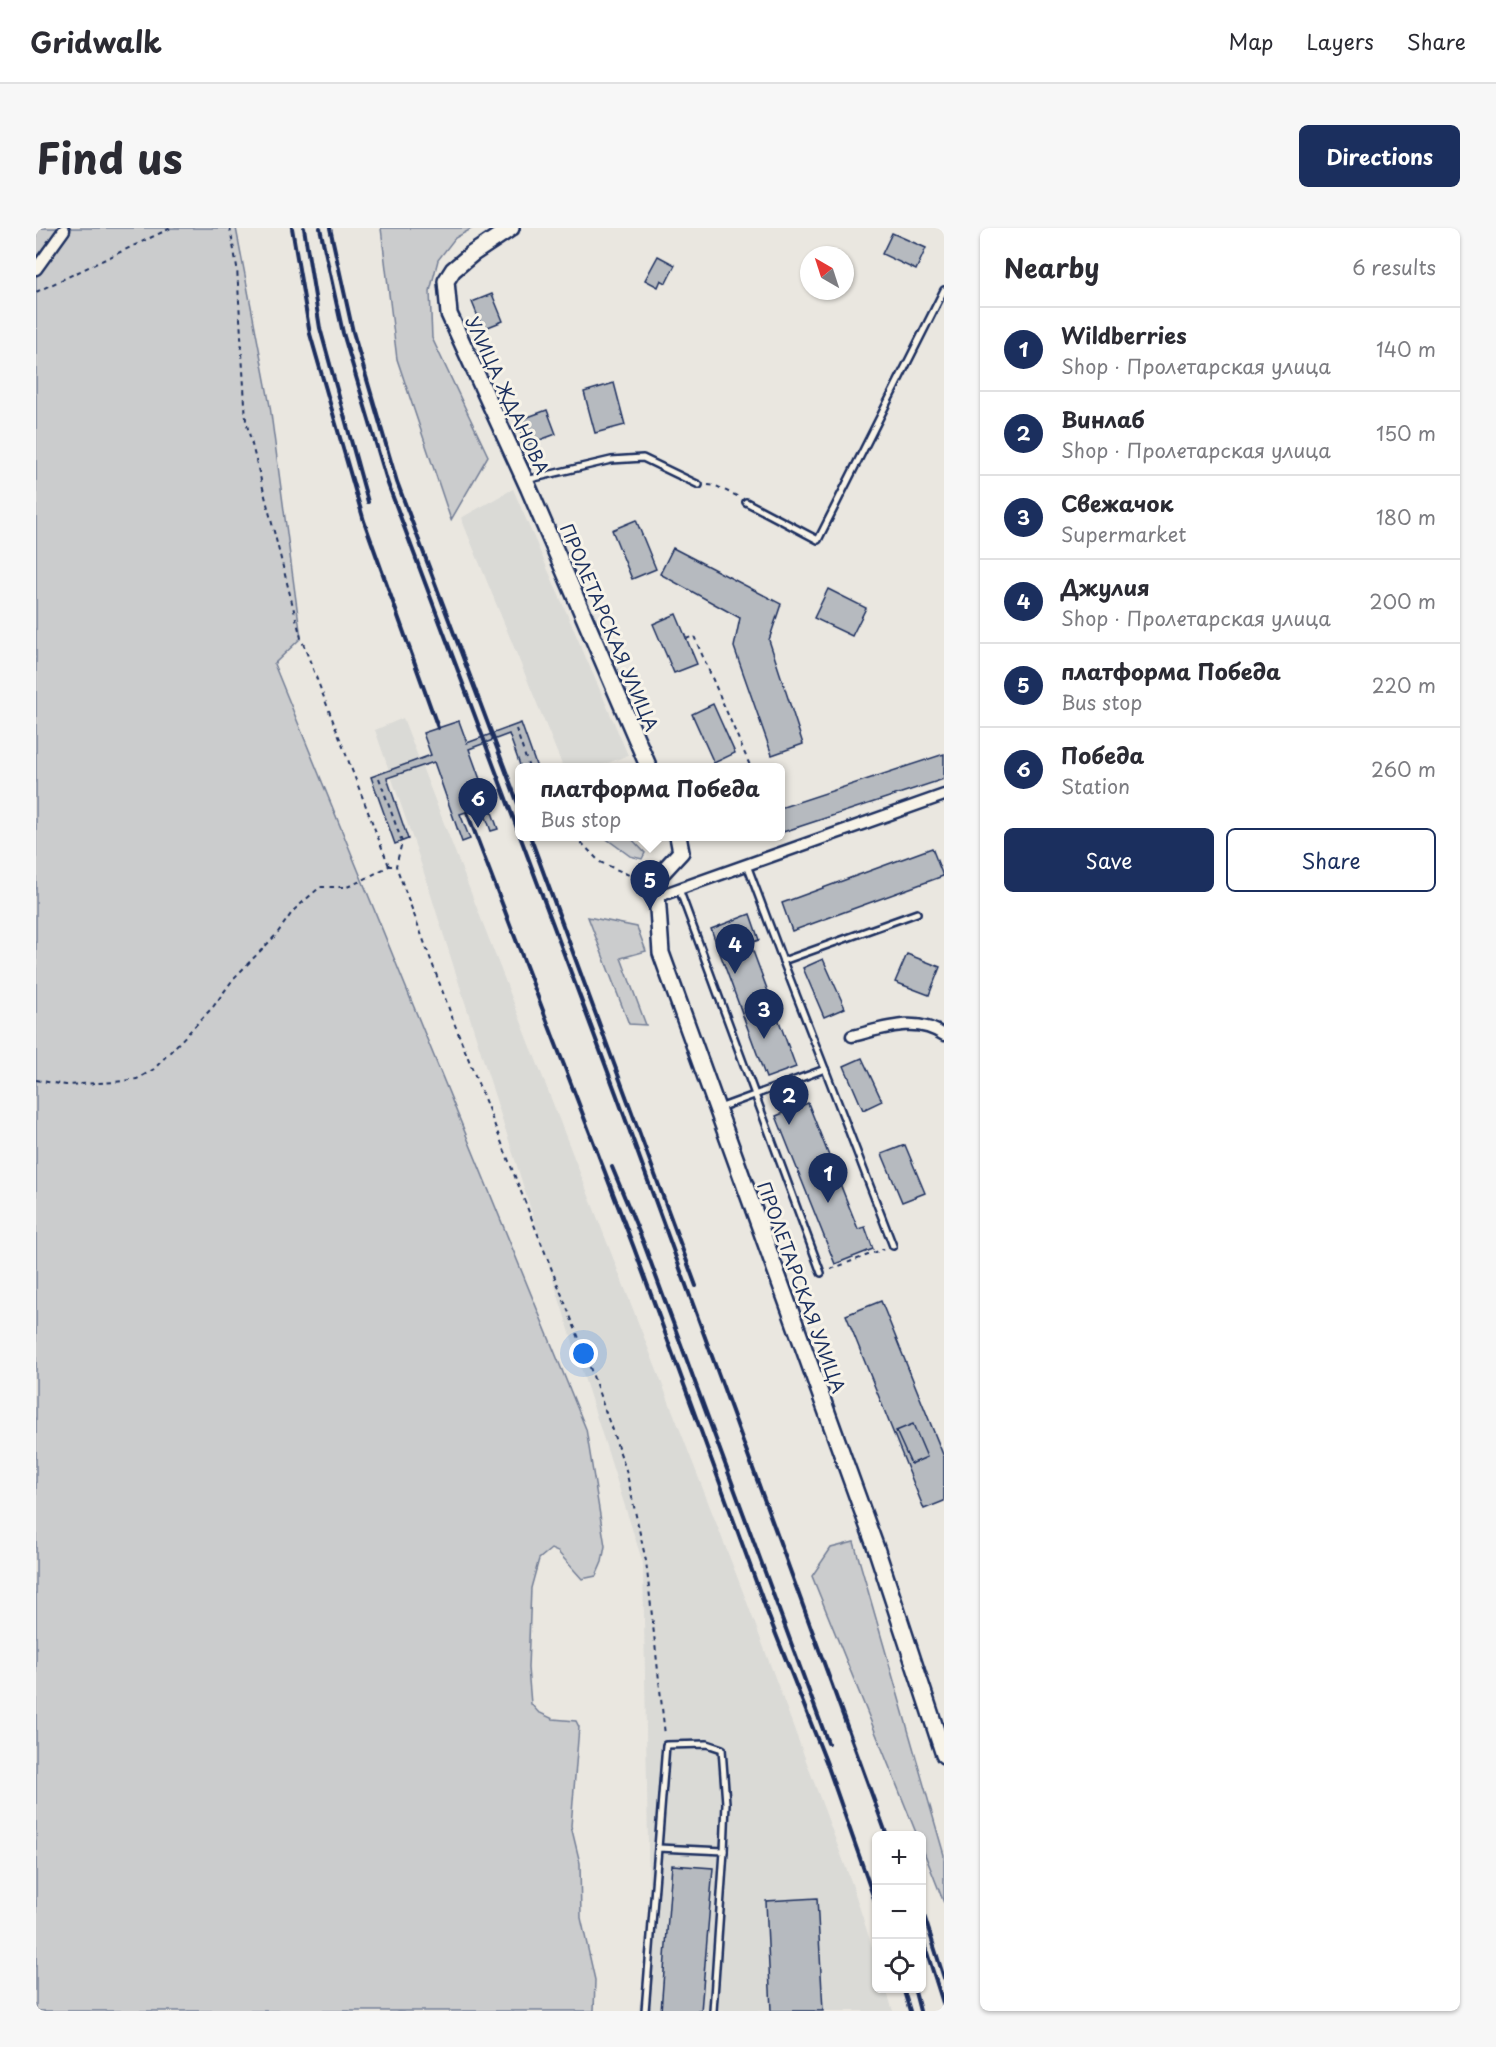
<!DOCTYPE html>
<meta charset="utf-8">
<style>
body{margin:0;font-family:"Playpen Sans",sans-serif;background:#f7f7f7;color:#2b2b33}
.controls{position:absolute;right:18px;bottom:18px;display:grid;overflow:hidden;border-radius:9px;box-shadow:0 2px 4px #0004}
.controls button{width:54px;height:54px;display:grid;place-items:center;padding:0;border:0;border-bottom:2px solid #e1e1e2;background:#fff;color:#2b2b33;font:30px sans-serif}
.compass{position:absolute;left:764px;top:18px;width:54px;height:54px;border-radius:50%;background:#fff;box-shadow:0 2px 4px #0004;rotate:321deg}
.you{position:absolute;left:548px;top:1126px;width:21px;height:21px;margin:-15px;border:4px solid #fff;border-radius:50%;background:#1a73e8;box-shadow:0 0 0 9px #1a73e833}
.badge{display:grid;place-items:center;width:39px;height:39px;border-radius:50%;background:#1b2f5e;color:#fff;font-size:20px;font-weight:700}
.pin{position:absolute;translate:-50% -50px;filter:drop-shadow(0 2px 3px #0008)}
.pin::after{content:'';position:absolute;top:32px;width:21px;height:18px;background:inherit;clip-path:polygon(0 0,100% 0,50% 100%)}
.popup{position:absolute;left:479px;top:535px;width:270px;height:78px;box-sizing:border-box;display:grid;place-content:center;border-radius:9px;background:#fff;filter:drop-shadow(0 2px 4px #0005);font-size:20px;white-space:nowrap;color:#7c7c81}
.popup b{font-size:22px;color:#2b2b33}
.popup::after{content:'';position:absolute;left:50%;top:100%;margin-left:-12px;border:12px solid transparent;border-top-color:#fff}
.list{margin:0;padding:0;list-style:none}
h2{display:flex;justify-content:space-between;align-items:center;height:78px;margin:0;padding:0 24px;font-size:26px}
h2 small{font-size:20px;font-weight:400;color:#7c7c81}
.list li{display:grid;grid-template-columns:39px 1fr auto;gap:18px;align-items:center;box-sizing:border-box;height:84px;padding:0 24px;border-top:2px solid #e1e1e2}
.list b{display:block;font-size:22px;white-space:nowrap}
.list p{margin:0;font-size:20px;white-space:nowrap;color:#7c7c81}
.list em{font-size:20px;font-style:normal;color:#7c7c81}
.actions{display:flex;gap:12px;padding:18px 24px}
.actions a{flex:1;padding:14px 0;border:2px solid #1b2f5e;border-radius:9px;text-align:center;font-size:21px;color:#1b2f5e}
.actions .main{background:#1b2f5e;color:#fff}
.icon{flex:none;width:33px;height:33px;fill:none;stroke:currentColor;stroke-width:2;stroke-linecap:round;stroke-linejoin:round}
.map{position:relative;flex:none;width:908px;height:1783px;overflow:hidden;border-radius:9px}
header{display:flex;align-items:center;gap:36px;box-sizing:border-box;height:84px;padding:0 30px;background:#fff;border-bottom:2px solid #e1e1e2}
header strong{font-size:28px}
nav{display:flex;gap:33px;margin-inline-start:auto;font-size:21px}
.intro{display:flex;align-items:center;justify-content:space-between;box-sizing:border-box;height:144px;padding:0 36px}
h1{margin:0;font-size:42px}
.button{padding:15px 27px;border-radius:9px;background:#1b2f5e;color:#fff;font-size:21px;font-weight:700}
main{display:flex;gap:36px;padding:0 36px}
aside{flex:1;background:#fff;border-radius:9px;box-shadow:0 2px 4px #0004}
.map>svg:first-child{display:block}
.built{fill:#dadad6}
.green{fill:#cbcccd;stroke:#737e96;stroke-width:1.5}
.building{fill:#b6babf;stroke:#1b2f5e;stroke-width:1.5}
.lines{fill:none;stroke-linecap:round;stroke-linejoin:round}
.lane-casing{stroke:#1b2f5e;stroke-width:10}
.street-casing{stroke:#1b2f5e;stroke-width:15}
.secondary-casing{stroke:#1b2f5e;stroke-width:20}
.path{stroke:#1b2f5e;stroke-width:2;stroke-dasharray:4.5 4.5;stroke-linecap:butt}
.lane{stroke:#f7f3e8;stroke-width:5}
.street{stroke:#f7f3e8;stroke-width:10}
.secondary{stroke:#f7f3e8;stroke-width:15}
.rail{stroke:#1b2f5e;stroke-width:4}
.labels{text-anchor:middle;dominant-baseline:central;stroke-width:6;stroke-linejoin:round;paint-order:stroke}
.street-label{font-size:18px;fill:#1b2f5e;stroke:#f7f3e8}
</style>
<header>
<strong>Gridwalk</strong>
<nav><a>Map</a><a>Layers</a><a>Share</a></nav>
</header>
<div class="intro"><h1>Find us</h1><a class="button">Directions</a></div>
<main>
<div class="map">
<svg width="908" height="1783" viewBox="0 0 908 1783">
<rect width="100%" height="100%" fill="#eae7e0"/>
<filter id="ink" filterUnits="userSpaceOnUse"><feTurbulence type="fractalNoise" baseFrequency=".0167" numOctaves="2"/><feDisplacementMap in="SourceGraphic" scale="12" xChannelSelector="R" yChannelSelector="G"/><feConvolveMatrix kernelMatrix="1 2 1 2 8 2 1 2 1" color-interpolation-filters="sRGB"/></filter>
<g filter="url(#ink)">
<g class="built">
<path d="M 477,261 L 592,527 L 562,539 L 527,539 L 425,290 Z"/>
<path d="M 367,490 L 709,1369 L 816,1656 L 840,1731 L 840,1760 L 850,1761 L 857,1783 L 602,1783 L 614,1728 L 607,1335 L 381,623 L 339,502 Z"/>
</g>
<g class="green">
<path d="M 0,0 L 200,0 L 234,178 L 265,410 L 238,436 L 550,1201 L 569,1318 L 566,1334 L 560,1348 L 546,1351 L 522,1324 L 515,1321 L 503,1331 L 495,1360 L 492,1440 L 495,1476 L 502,1484 L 517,1491 L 540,1493 L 543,1499 L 535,1598 L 544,1635 L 545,1690 L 559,1752 L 558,1783 L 0,1783 Z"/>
<path d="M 345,0 L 437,0 L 419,10 L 402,32 L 394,63 L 396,110 L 452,228 L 415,292 L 361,131 Z"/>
<path d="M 568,609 L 594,609 L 609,625 L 606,631 L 594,628 Z"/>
<path d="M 552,689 L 601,699 L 610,723 L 585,730 L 610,797 L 593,796 Z"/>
<path d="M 818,1314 L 908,1627 L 908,1675 L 886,1619 L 886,1608 L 881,1607 L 776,1348 L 795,1320 Z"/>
</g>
<g class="building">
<path d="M 856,5 L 890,20 L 880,42 L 846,26 Z"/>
<path d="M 622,28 L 639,37 L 630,55 L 625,52 L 622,59 L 609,52 Z"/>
<path d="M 456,66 L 467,93 L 447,101 L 436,74 Z"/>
<path d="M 578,155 L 589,197 L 559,205 L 548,164 Z"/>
<path d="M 511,182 L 520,206 L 490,217 L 481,193 Z"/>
<path d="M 600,292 L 620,341 L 596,351 L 576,302 Z"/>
<path d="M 637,320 L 745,376 L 733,412 L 767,516 L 736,527 L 698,419 L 704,390 L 624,346 Z"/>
<path d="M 792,361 L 830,380 L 816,408 L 778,390 Z"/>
<path d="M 640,386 L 661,436 L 638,445 L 617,396 Z"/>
<path d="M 677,476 L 699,525 L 678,535 L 656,486 Z"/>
<path d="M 423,493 L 431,515 L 485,495 L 501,540 L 485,540 L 473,506 L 433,521 L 462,601 L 455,603 L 446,578 L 439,581 L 424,586 L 434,611 L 426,614 L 398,534 L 351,550 L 372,611 L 359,616 L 335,549 L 395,527 L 387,505 Z"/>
<path d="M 908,526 L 908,551 L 747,604 L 744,595 L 744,580 Z"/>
<path d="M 896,620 L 907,648 L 756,703 L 746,675 Z"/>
<path d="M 714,686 L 723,712 L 714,715 L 760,839 L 730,850 L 675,701 Z"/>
<path d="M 871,726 L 904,739 L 893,767 L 859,754 Z"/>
<path d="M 787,731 L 809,780 L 788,789 L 767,740 Z"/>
<path d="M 826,830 L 846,873 L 827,882 L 808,838 Z"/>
<path d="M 772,875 L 822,1001 L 829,999 L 837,1021 L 799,1036 L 740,888 Z"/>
<path d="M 869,917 L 889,965 L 866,974 L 846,926 Z"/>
<path d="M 845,1073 L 908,1229 L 908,1273 L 888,1281 L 810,1087 Z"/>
<path d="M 877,1196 L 891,1229 L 875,1236 L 860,1203 Z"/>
<path d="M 636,1637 L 677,1640 L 665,1783 L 625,1783 Z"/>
<path d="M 781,1670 L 787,1783 L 735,1783 L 730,1673 Z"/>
</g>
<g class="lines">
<g class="lane-casing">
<g id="lane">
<path d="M 490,252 L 575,232 L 607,230 L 663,257"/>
<path d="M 710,274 L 782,312 L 908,62"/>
<path d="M 711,637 L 747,733"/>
<path d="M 643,661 L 785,1045"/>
<path d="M 789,841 L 747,733 L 881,685"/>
<path d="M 683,880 L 789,841 L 857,1018"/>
<path d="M 622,1620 L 630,1517 L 671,1516 L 686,1521 L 690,1575 L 688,1623"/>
<path d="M 609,1783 L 622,1620 L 688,1623 L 677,1783"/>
</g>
</g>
<g class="street-casing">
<g id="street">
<path d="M 0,41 L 28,2"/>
<path d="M 623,668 L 908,567"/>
<path d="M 816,808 C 846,801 880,787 908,807"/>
</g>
</g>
<g class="secondary-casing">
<g id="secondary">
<path d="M 475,0 L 436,26 L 417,42 L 410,53 L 413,86 L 493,261 L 613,540"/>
<path d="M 642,608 L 645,624 L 620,651 L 625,725 L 841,1323 L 908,1527"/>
</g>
</g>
<g class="path">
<path d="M 194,0 L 201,39 L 210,193 L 265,410 L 353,638"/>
<path d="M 0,64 L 135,0"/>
<path d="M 672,257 L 680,258 L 703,269"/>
<path d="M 650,411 L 658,408 L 715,540"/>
<path d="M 480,501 L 493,540"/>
<path d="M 343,550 L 366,614 L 360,638 L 419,797 L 550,1128 L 590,1242 L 610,1333 L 629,1507"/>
<path d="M 539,608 L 564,634 L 602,651"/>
<path d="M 0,852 L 30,857 L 79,854 L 101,851 L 118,841 L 177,779 L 198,750 L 240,707 L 257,683 L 284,659 L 311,659 L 327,652 L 353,638 L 360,638"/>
<path d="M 795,1041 L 848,1021"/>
</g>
<use href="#lane" class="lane"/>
<use href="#street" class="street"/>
<use href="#secondary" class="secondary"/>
<g class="rail">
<path d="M 256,0 L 274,106 L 328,293 L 402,500"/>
<path d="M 268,0 L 284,100 L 332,274"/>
<path d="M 284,0 L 307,105 L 352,256 L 484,608"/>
<path d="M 294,0 L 317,104 L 361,254 L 484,581"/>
<path d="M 431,584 L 598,1020 L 730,1381 L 791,1536 L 840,1676"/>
<path d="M 484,608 L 581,868 L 851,1608"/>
<path d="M 494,608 L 660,1058"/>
<path d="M 576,939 L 608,1016 L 792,1515"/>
<path d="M 886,1681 L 908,1750"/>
<path d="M 886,1709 L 908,1778"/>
<path d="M 867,1760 L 874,1783"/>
<path d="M 878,1760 L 884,1783"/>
</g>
</g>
</g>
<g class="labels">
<g class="street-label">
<text transform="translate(472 167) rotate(65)">УЛИЦА ЖДАНОВА</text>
<text transform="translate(574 399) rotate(67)">ПРОЛЕТАРСКАЯ УЛИЦА</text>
<text transform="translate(766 1059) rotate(70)">ПРОЛЕТАРСКАЯ УЛИЦА</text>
</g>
</g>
</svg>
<div class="controls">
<button>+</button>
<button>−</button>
<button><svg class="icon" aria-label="locate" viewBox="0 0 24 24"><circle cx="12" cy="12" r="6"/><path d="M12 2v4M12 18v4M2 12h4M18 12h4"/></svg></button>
</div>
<svg class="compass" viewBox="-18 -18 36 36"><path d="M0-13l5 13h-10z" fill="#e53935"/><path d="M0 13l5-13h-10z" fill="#7c7c81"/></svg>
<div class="you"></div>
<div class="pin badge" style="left:792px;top:975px">1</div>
<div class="pin badge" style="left:753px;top:897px">2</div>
<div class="pin badge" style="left:728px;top:811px">3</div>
<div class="pin badge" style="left:699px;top:746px">4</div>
<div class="pin badge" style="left:614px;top:682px">5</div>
<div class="popup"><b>платформа Победа</b>Bus stop</div>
<div class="pin badge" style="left:442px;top:600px">6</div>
</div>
<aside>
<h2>Nearby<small>6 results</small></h2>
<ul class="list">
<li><span class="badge">1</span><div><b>Wildberries</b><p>Shop · Пролетарская улица</p></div><em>140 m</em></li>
<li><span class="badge">2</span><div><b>Винлаб</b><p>Shop · Пролетарская улица</p></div><em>150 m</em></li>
<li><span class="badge">3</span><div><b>Свежачок</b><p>Supermarket</p></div><em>180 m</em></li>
<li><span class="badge">4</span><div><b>Джулия</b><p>Shop · Пролетарская улица</p></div><em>200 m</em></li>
<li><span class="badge">5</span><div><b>платформа Победа</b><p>Bus stop</p></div><em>220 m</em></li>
<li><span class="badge">6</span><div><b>Победа</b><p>Station</p></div><em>260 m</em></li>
</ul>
<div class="actions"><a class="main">Save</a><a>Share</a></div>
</aside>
</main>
